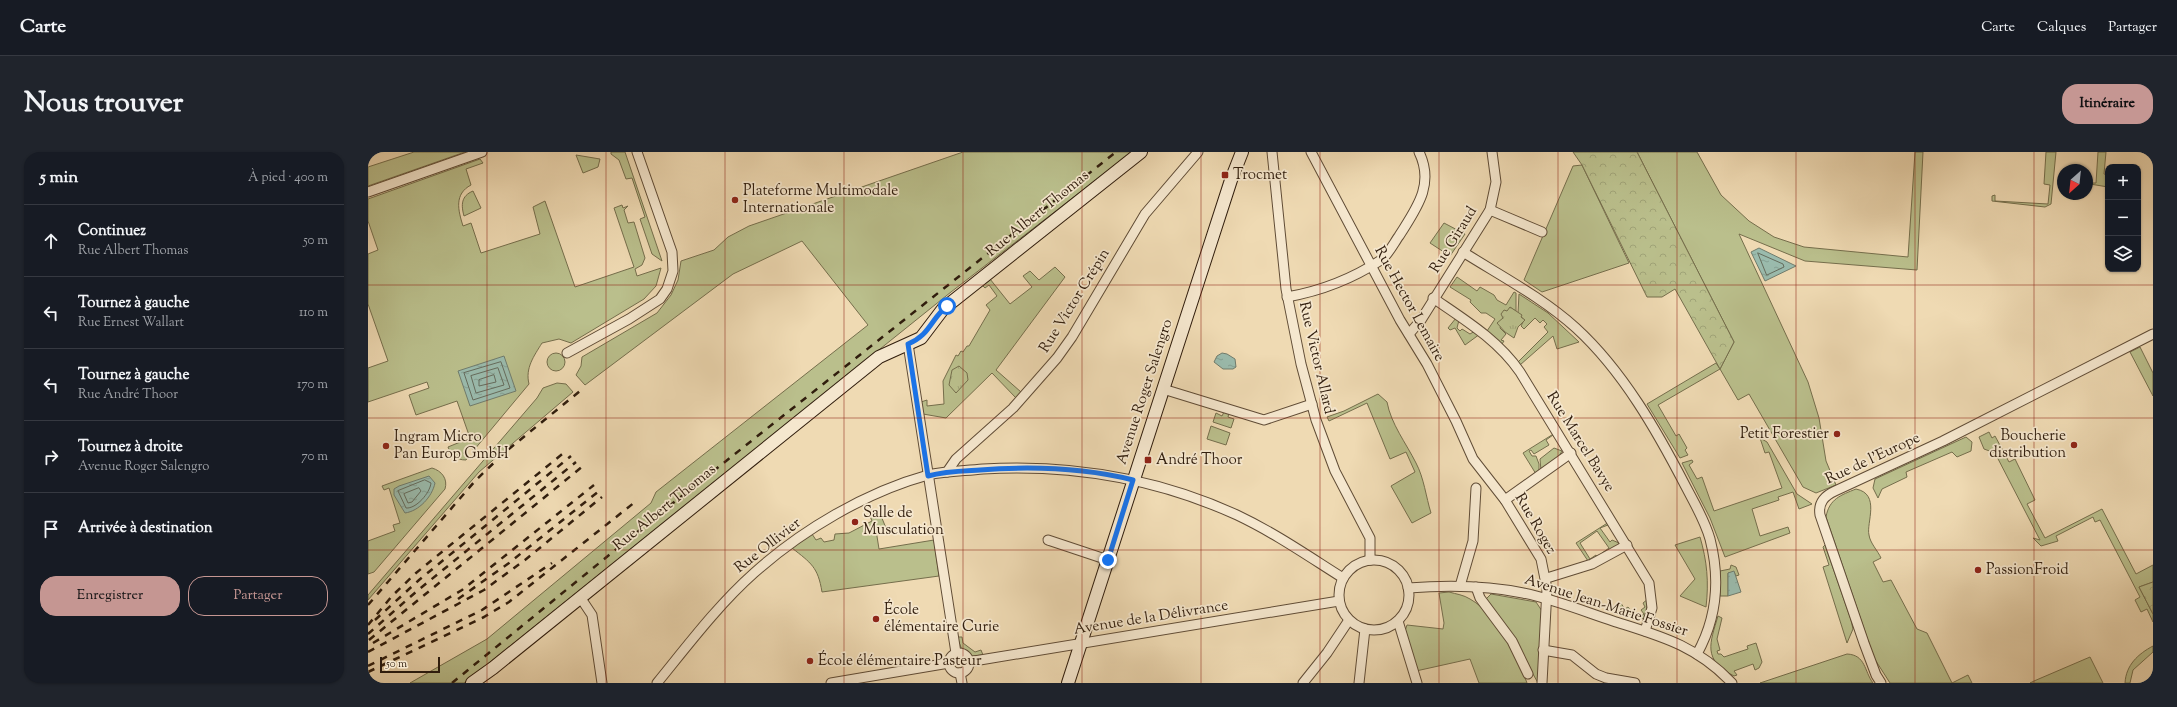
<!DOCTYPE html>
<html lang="fr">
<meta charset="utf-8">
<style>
body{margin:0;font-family:"Sorts Mill Goudy",serif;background:#20242c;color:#f1f3f6}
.controls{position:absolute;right:12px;top:12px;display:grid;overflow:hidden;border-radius:8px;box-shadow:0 1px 3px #0004}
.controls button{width:36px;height:36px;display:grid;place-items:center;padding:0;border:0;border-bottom:1px solid #363941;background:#171b24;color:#f1f3f6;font:20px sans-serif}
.compass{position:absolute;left:1689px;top:12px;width:36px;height:36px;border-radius:50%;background:#171b24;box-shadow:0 1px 3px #0004;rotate:207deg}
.scale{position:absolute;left:12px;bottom:10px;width:60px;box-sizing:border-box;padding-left:4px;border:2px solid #301d0d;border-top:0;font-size:11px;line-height:14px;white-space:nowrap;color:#301d0d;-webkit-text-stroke:3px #f5e7ce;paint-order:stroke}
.stop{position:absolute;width:12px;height:12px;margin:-9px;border:3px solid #1a73e8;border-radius:50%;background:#fff}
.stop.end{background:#1a73e8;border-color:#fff;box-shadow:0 1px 4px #0008}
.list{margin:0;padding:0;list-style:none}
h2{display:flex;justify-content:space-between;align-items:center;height:52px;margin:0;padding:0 16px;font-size:17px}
h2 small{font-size:13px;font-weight:400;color:#9ea1a6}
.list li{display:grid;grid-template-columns:26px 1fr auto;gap:12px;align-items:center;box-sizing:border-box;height:72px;padding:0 16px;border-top:1px solid #363941}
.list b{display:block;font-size:15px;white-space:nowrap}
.list p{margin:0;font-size:13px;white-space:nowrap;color:#9ea1a6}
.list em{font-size:13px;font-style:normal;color:#9ea1a6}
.actions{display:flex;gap:8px;padding:12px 16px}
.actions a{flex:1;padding:9px 0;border:1px solid #c59692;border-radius:16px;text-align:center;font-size:14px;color:#c59692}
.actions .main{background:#c59692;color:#111}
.icon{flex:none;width:22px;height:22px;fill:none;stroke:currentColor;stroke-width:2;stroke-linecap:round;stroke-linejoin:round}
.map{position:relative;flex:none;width:1785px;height:531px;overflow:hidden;border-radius:16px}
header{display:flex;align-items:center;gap:24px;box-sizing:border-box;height:56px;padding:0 20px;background:#171b24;border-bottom:1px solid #363941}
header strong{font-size:19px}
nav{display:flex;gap:22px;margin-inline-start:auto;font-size:14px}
.intro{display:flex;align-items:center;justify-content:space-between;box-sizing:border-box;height:96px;padding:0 24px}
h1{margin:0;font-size:28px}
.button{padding:10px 18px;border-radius:16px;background:#c59692;color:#111;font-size:14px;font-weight:700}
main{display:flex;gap:24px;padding:0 24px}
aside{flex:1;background:#171b24;border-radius:16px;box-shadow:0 1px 3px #0004}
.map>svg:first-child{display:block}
.grass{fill:#babf8c;stroke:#756e4c}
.forest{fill:url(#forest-crowns);stroke:#756e4c}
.park{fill:url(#park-tufts);stroke:#756e4c}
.water{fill:url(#water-ripples);stroke:#707c6d}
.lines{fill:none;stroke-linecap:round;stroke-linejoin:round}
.shore{stroke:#656c5d;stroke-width:1}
.street-casing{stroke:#604c36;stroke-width:11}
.secondary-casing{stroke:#301d0d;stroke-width:14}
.street{stroke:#f5e7ce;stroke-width:9}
.secondary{stroke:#f5e7ce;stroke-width:12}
.rail{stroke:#301d0d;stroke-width:2.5;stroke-dasharray:7 7;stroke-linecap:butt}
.route{stroke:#1a73e8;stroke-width:5}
.grid{fill:none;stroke:#8f2418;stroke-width:1;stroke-opacity:0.55}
.poi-dot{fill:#8f2418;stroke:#f5e7ce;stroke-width:1.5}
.labels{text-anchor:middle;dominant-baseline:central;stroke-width:3.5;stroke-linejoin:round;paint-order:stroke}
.poi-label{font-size:15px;fill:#301d0d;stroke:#f5e7ce;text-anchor:start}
.street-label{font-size:15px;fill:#301d0d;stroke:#f5e7ce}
</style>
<header>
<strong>Carte</strong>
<nav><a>Carte</a><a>Calques</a><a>Partager</a></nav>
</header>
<div class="intro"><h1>Nous trouver</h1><a class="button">Itinéraire</a></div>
<main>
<aside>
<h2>5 min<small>À pied · 400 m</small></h2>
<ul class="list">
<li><svg class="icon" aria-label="ahead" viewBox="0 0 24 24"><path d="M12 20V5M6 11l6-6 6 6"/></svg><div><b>Continuez</b><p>Rue Albert Thomas</p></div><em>50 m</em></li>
<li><svg class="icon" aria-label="left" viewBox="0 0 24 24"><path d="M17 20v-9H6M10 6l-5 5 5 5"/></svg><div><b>Tournez à gauche</b><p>Rue Ernest Wallart</p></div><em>110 m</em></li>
<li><svg class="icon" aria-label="left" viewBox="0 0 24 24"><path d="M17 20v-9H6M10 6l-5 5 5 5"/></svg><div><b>Tournez à gauche</b><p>Rue André Thoor</p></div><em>170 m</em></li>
<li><svg class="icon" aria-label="right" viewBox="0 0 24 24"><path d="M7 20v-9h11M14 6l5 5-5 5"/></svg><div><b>Tournez à droite</b><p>Avenue Roger Salengro</p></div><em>70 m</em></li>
<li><svg class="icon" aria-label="arrive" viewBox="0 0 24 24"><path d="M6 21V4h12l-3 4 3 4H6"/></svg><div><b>Arrivée à destination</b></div></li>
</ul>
<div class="actions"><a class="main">Enregistrer</a><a>Partager</a></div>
</aside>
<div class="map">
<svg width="1785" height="531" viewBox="0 0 1785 531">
<defs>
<pattern id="forest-crowns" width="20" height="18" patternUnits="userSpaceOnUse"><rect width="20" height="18" fill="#babf8c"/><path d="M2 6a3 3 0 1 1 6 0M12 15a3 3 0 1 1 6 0" fill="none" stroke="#a0a478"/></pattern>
<pattern id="park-tufts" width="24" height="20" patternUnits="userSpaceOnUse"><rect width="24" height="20" fill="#babf8c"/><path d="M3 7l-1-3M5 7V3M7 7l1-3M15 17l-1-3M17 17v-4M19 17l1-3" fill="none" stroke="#a0a478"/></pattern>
<pattern id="water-ripples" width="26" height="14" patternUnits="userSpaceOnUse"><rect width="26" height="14" fill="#9abbad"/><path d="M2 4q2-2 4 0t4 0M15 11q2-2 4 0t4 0" fill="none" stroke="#85a094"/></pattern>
</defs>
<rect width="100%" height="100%" fill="#efdab3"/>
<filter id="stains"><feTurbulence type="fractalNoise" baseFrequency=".005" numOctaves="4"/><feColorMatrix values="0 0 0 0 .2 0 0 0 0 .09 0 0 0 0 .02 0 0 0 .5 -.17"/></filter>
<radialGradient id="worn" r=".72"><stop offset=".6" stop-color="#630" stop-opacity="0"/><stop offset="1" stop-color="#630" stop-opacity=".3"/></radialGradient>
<g class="grass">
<path d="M 46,0 L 97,0 L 0,34 L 0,15 Z"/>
<path d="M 243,0 L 257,0 L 294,109 L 284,102 L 272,67 L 277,65 L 264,26 L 258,27 L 251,8 L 243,2 Z"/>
<path d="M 595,0 L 764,0 L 583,140 L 96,531 L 42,531 L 119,487 L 283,351 L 288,340 L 500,173 L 434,89 L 365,122 L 217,233 L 208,223 L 213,214 L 214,205 L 289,161 L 303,143 L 310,128 L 313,109 L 346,98 L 360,85 L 381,74 Z"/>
<path d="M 1269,0 L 1329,0 L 1353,43 L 1381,69 L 1406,85 L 1436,95 L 1540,105 L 1547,0 L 1555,0 L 1549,118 L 1437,109 L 1371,82 L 1440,230 L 1451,266 L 1458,309 L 1468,333 L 1448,341 L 1435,335 L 1381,242 L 1370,248 L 1352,217 L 1290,253 L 1308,284 L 1311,282 L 1319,296 L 1317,298 L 1320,303 L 1312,306 L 1279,252 L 1348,211 L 1352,217 L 1366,190 Z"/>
<path d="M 1678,0 L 1688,0 L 1683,52 L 1677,55 L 1624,49 L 1624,44 L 1627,43 L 1627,49 L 1680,52 L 1682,33 L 1676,32 Z"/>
<path d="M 1730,0 L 1738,0 L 1736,22 L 1740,23 L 1740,35 L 1722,32 L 1722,31 L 1728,31 Z"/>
<path d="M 208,3 L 232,7 L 230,15 L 215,21 Z"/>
<path d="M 112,7 L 115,11 L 98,17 L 103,33 C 86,42 90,58 95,74 L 103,71 L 113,101 L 172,82 L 165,55 L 177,49 L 207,135 L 266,115 L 246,56 L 254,53 L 255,56 L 260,54 L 256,58 L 260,71 L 266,70 L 277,106 L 274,113 L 267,117 L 269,124 L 293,116 L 288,134 L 276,147 L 203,191 L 191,187 L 174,191 C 166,204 157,216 161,232 L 106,298 L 101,294 L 95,301 L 100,305 L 98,308 C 88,308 83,303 80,295 L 102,286 L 89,249 L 48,263 L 41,243 L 61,236 L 59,230 L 0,250 L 0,216 L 20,209 L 0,152 L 0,102 L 10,98 L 0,69 L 0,47 Z"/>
<path d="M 1214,13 L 1261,111 L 1174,140 L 1156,128 L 1205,14 Z"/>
<path d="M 105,39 L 113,56 L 96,64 C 93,53 93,44 105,39 Z"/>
<path d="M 1076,71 L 1097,82 L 1082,104 L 1062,91 Z"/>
<path d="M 687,115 L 697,125 L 628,218 L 653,240 L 648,246 L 624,221 L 578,266 L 555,262 L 553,250 L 559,248 L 559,254 L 576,252 L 575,229 L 588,203 L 590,204 L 593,199 L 595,200 L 599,194 L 601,194 L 622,158 L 618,153 L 629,144 L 621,133 L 617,136 L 614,133 L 622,127 L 642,152 L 664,135 L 655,124 L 662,119 L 671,128 Z"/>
<path d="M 1089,125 L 1109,139 L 1112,135 L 1126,143 L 1129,148 L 1138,153 L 1146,140 L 1148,141 L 1148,159 L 1143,156 L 1135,166 L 1132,176 L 1138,182 L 1133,188 L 1136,189 L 1134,192 L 1119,179 L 1127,167 L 1118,161 L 1113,161 L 1102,150 L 1103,148 L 1082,135 Z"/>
<path d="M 1151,142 L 1180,161 L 1211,190 L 1189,197 L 1185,184 L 1152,213 L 1150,210 L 1180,180 L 1176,175 L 1179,172 L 1175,168 L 1172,171 L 1167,166 L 1156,177 L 1153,174 L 1156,168 L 1150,161 Z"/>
<path d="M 1088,166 L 1091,168 L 1089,176 L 1092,179 L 1094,177 L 1102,182 L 1107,179 L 1112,182 L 1097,193 L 1087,176 L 1082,178 L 1080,176 Z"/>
<path d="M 1772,195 L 1785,221 L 1785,244 L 1762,200 Z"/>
<circle cx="188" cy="210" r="9"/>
<path d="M 189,231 L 198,232 L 205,240 L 111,320 L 0,448 L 0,443 L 169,246 L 175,236 Z"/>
<path d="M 1010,242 L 1019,250 C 1023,272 1038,291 1048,311 C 1056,326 1058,345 1063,361 L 1044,371 L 1023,334 L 1047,320 L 1038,300 L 1022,307 L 999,251 L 961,269 L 959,265 L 976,259 Z"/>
<path d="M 856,260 L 861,261 L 860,265 L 866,267 L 863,276 L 845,270 L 848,261 L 854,264 Z"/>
<path d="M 843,274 L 862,281 L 858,293 L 839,287 Z"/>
<path d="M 1621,280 L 1624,286 L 1627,284 L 1641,310 L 1647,307 L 1667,348 L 1659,352 L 1677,386 L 1734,357 L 1768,422 L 1785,413 L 1785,430 L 1771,435 L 1785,462 L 1785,470 L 1779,457 L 1773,460 L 1767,448 L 1772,445 L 1732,368 L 1727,370 L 1725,365 L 1688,384 L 1690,389 L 1673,394 L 1665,386 L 1672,388 L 1627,301 L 1616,297 L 1611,285 Z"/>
<path d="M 1187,281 L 1186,285 L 1185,283 L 1178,288 L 1181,293 L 1166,302 L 1163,298 L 1161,299 L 1164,304 L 1168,304 L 1171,312 L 1171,321 L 1168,322 L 1155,301 Z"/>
<path d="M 1598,285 L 1604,290 L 1603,299 L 1589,305 L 1584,300 L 1538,320 L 1539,325 L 1514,337 L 1510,346 L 1505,336 L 1507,327 Z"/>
<path d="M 1392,286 L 1399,290 L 1429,342 L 1444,352 L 1431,357 L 1425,340 L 1410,345 L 1411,348 L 1384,357 L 1392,384 L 1420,375 L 1422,381 L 1357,405 L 1342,366 L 1314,311 L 1324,308 L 1325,310 L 1321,313 L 1329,327 L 1334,325 L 1346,359 L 1414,336 L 1401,300 L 1397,301 Z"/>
<path d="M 1186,296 L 1194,299 L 1190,306 L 1173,319 L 1172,307 Z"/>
<path d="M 64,316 C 74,319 80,327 77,337 L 6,420 L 0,422 L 0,389 L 27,379 L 25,373 L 32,371 L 21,336 L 16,338 L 14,334 Z"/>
<path d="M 1488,337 C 1513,342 1498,371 1501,383 C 1502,391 1510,399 1513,406 L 1505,410 L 1515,430 L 1523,428 L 1549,477 L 1559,481 L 1584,531 L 1600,523 L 1604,531 L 1522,531 L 1506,506 L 1458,365 C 1461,347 1473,343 1488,337 Z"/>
<path d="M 502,356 L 505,362 L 511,359 L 518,376 L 508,378 L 511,397 L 566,388 L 571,424 L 454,440 C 450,415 443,411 424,396 L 444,382 L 448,388 L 453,386 L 456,390 L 466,388 L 467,382 L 481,381 L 504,369 L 499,357 Z"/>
<path d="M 1241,370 L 1240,373 L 1232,376 L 1242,390 L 1244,388 L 1251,391 L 1250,395 L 1236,403 L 1234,401 L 1241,396 L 1229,379 L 1212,391 L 1222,407 L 1228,403 L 1230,406 L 1220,409 L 1208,391 Z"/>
<path d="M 1332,385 C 1339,409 1341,430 1338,455 L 1312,444 L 1327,427 L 1307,393 Z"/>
<path d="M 1457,393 L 1483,468 L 1485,477 L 1479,491 L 1455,415 L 1461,413 L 1455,395 Z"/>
<path d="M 1363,413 L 1368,415 L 1371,423 L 1368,424 L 1366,420 L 1360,421 L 1360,444 L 1352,444 L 1352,419 L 1362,417 Z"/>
<path d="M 1081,440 C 1088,442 1096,443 1102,447 C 1130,463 1148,502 1159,531 L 1111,531 L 1102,507 L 1048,519 L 1037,479 L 1039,473 L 1075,477 L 1076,471 L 1071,441 Z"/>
<path d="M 1123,442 L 1168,450 L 1174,459 L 1170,531 L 1139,475 L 1118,447 Z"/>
<path d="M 1280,447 L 1277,467 L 1245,457 L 1252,450 L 1257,457 L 1260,455 L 1266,462 L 1269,461 L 1271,465 L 1276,462 L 1273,458 L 1277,455 L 1275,451 Z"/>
<path d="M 1350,464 L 1354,466 L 1349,487 L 1352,498 L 1349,499 L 1350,502 L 1353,502 L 1356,505 L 1380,497 L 1379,494 L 1388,491 L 1394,510 L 1391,516 L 1387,518 L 1385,512 L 1366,519 L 1369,523 L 1366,524 C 1334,508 1342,491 1350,464 Z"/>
<path d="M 589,485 L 594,485 L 595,491 L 607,500 L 613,498 L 615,503 L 604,504 L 594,498 Z"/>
<path d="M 1785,494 L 1785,500 L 1765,518 L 1762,531 L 1757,531 C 1758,513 1770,502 1785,494 Z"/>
<path d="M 1479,502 C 1498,503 1496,519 1505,531 L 1392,531 Z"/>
<path d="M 1722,505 L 1735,531 L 1662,531 L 1666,529 Z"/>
</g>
<g class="forest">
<path d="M 1205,0 L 1269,0 L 1366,190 L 1352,217 L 1307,137 L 1294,145 L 1279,145 L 1214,13 Z"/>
<path d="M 1785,430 L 1785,462 L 1771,435 Z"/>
</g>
<g class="park">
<path d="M 1142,155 L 1154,163 L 1153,165 L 1157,168 L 1150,175 L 1146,186 L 1137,180 L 1129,171 L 1135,166 L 1133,162 L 1136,158 L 1139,159 Z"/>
<path d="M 591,214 L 599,221 L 600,228 L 588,241 L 581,233 L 584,218 Z"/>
</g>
<g class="water">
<path d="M 1391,96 L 1428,114 L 1397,129 L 1383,100 Z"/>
<path d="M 854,201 L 859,202 L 867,207 L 868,215 L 865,217 L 855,217 L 846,210 L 849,204 Z"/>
<path d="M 136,204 L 148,239 L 102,254 L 90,219 Z"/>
<path d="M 61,324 L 67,331 C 64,345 51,359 37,361 L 26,343 L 26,337 L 31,334 Z"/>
<path d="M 1366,419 L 1373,440 L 1360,444 L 1360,421 Z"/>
</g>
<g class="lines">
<g class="shore">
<path d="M 1390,101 L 1415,112 L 1416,115 L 1399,123 Z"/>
<path d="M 133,210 L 142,236 L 105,248 L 96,221 Z"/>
<path d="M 130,216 L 136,233 L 108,241 L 103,224 Z"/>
<path d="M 126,223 L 128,230 L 111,234 L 111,228 Z"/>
<path d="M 57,328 L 63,331 C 62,341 48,357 38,356 L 30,339 Z"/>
<path d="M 51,336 L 53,339 L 44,350 L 40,351 L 36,342 Z"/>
</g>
<g class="street-casing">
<g id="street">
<path d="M 904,0 L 918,137 L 933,212 L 948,268 L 967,319 L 1002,386 L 1002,408"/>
<path d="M 943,0 L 1032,168 L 1059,212 L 1088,269 L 1105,307 L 1137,348 L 1173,407 L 1179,437 L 1174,531"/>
<path d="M 0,40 L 114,0"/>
<path d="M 1122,58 L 1174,80"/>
<path d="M 1095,100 C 1133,124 1175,146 1208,176 C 1255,219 1289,279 1318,335 C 1327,352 1337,369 1342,387 C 1352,426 1349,466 1329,502"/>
<path d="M 919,145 C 953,139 984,127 1013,108 C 1020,103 1026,91 1031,84 C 1048,57 1067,33 1051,0"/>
<path d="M 1065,146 C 1097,168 1130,188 1152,220 L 1281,431 L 1284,456 L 1277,479"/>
<path d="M 1041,182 L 1053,168 L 1122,58 L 1128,30 L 1124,0"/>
<path d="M 540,192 L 588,501"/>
<path d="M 199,201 L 261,167 L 292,147 L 299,137 L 305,119 L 304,100 L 269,0"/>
<path d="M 795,237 L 896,268 L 944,252"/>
<path d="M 579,320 L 588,307 L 645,256 L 689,206 L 704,185 L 777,62 L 830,0"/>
<path d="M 1137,348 L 1203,301"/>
<path d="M 680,388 L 740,408"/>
<circle cx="1006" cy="443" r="35"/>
<path d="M 1179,426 L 1224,412 L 1259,393"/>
<path d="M 1092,434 L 1105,389 L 1108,336"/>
<path d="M 1108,435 L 1112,446 L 1144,489 L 1160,522"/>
<path d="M 1040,436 C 1079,433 1117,433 1155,441 C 1185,447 1215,459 1245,469 C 1292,484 1328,493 1364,531"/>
<path d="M 212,445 L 224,463 L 234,531"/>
<path d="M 1030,469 L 1049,531"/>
<path d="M 1175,498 L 1204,503 L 1228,522 L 1238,526 L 1267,531"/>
<circle cx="591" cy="511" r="10"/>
<path d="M 600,510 L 971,449"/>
<path d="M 592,521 L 594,531"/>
<path d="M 289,531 C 320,493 350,453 386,421 C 434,378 498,340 560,323 C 578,319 597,319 615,317 C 703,312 790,327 869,363 C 907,381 940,404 975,426"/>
<path d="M 463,531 L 581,511"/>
<path d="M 935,531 L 959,501 L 981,468"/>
<path d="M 991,531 L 997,477"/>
<path d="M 1513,531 L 1508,523 L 1496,491 L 1452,363 C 1450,351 1456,344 1467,339 L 1575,289 L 1785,182"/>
</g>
</g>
<g class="secondary-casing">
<g id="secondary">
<path d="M 104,531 L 125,516 L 511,205 L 553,186 L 575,157 L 773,0"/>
<path d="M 700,531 L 863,28 L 874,0"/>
</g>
</g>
<use href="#street" class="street"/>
<use href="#secondary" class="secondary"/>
<g class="rail">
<path d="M 90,447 L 141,411 L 231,339"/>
<path d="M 0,453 L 107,329 L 136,301 L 212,239"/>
<path d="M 7,468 L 51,428 L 203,304"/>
<path d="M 0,473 L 24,444 L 48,421 L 198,299"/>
<path d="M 0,482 L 49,439 L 208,310"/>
<path d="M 1,488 L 215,314"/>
<path d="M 5,491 L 94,438 L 226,333"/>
<path d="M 0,500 L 116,438 L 157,408 L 234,345"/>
<path d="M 0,514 L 114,458 L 184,411"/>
<path d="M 0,520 L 116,465 L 141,450 L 267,350"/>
<path d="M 84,531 L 300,355 L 748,0"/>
</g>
</g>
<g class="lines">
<path class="route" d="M 579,154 C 562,168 562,183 540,192 L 560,324 C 578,319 595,319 612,318 C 663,314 716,316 765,328 L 740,408"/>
</g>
<path class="grid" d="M 119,0 L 119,531M 238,0 L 238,531M 357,0 L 357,531M 476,0 L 476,531M 595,0 L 595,531M 714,0 L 714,531M 833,0 L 833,531M 952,0 L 952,531M 1071,0 L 1071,531M 1190,0 L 1190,531M 1309,0 L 1309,531M 1428,0 L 1428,531M 1547,0 L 1547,531M 1666,0 L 1666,531M 0,133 L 1785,133M 0,266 L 1785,266M 0,398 L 1785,398"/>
<g class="poi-dot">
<rect x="853" y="19" width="8" height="8" rx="2"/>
<circle cx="367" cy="48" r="4"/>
<circle cx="1469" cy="282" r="4"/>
<circle cx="1706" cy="293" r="4"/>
<circle cx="18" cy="294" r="4"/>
<rect x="776" y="304" width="8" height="8" rx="2"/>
<circle cx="487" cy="370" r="4"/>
<circle cx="1610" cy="418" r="4"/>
<circle cx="508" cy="467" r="4"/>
<circle cx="442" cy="509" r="4"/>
</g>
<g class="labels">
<g class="poi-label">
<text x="865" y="23">Trocmet</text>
<text x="375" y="39">Plateforme Multimodale<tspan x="375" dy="17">Internationale</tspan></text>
<text x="1461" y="282" text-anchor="end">Petit Forestier</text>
<text x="1698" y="284" text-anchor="end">Boucherie<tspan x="1698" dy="17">distribution</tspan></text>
<text x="26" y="285">Ingram Micro<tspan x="26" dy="17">Pan Europ GmbH</tspan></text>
<text x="788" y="308">André Thoor</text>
<text x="495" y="361">Salle de<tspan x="495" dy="17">Musculation</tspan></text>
<text x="1618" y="418">PassionFroid</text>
<text x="516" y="458">École<tspan x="516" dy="17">élémentaire Curie</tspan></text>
<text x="450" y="509">École élémentaire Pasteur</text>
</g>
<g class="street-label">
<text transform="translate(670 62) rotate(-39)">Rue Albert Thomas</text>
<text transform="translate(1086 88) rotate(-58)">Rue Giraud</text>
<text transform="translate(707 149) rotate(-58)">Rue Victor Crépin</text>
<text transform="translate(1041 152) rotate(61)">Rue Hector Lemaire</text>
<text transform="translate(948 206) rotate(77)">Rue Victor Allard</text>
<text transform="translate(777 240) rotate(-72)">Avenue Roger Salengro</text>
<text transform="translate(1212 290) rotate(58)">Rue Marcel Bavye</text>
<text transform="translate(1505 307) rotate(-25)">Rue de l'Europe</text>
<text transform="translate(297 356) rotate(-39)">Rue Albert Thomas</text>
<text transform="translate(1167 372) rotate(60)">Rue Rogez</text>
<text transform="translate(400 394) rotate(-38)">Rue Ollivier</text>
<text transform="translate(1238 454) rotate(18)">Avenue Jean-Marie Fossier</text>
<text transform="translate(783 466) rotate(-9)">Avenue de la Délivrance</text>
</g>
</g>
<rect width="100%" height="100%" filter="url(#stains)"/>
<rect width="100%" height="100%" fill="url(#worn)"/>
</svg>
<div class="controls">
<button>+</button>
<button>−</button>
<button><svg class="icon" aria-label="layers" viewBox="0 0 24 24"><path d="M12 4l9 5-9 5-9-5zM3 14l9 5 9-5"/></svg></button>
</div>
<svg class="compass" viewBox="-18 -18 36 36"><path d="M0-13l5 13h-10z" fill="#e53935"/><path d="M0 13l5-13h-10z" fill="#9ea1a6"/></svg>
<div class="scale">50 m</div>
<div class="stop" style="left:579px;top:154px"></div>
<div class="stop end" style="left:740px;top:408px"></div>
</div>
</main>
